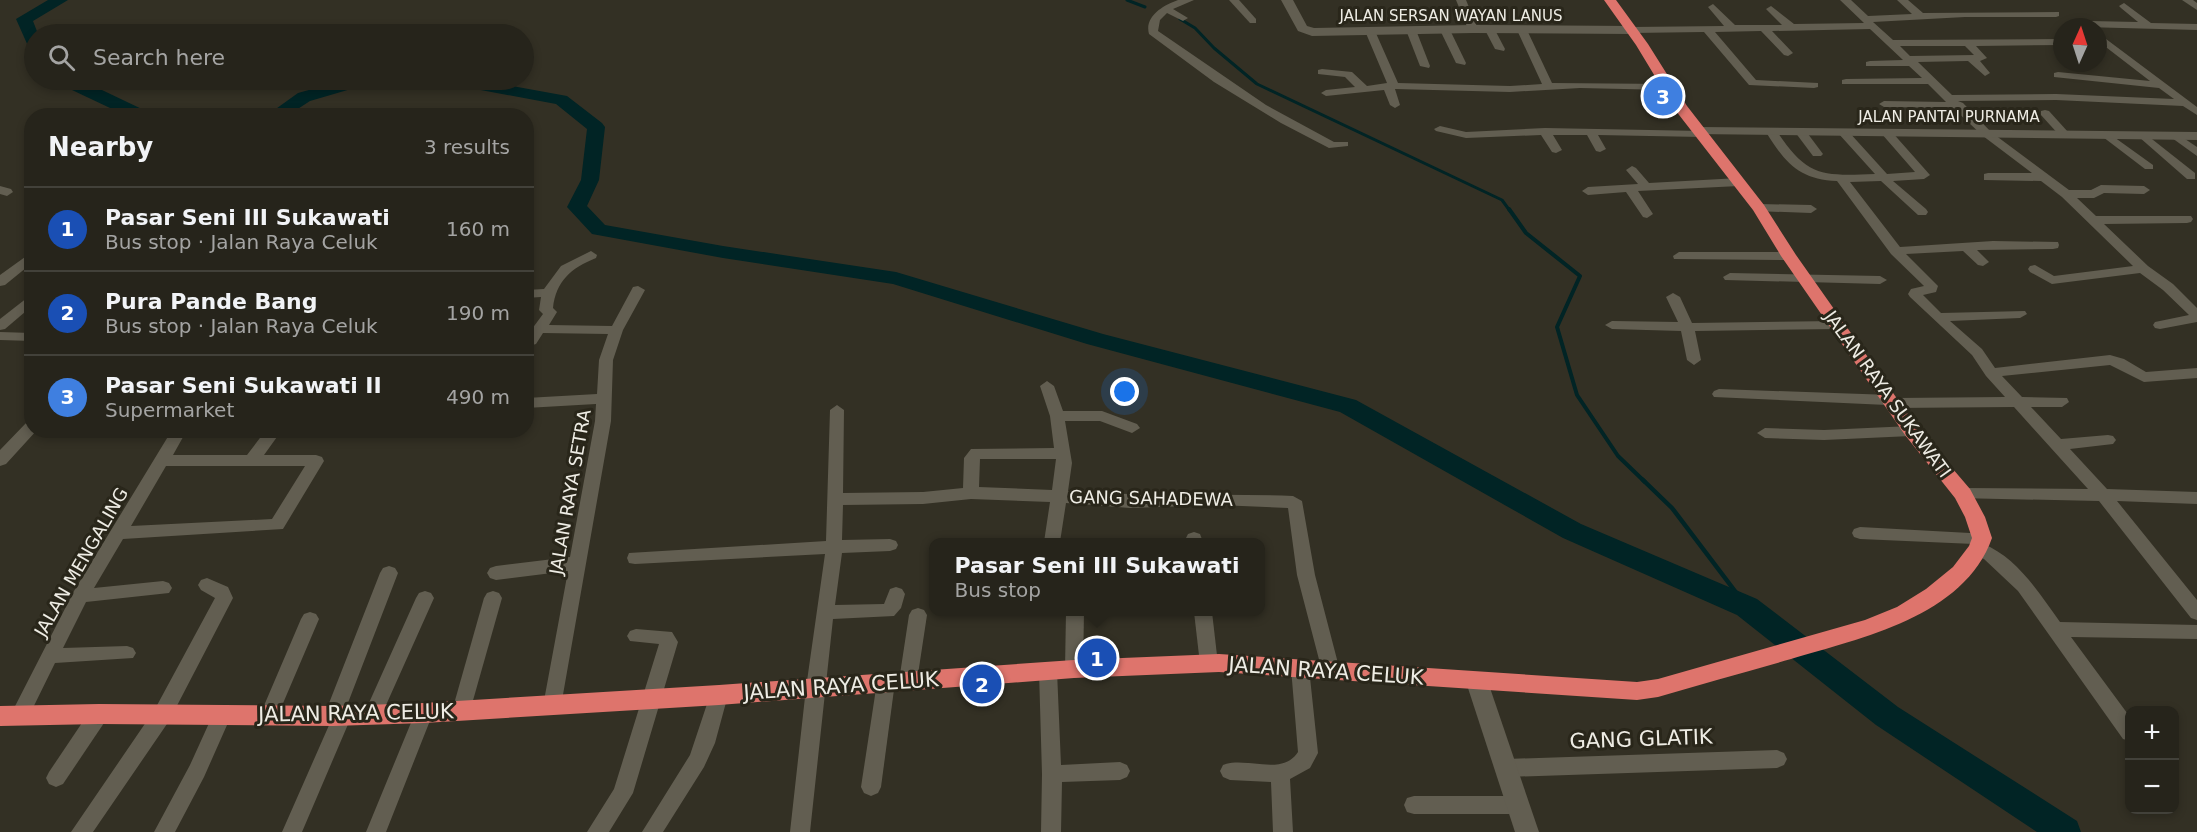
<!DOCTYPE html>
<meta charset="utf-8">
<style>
body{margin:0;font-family:"DejaVu Sans",sans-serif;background:#323028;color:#f1f3f6}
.controls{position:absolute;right:18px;bottom:18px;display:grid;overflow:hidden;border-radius:12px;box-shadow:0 3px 9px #0003}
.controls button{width:54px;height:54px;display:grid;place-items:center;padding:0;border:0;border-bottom:2px solid #42413a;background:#26241b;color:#f1f3f6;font:30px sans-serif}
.compass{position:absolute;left:2053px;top:18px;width:54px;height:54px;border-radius:50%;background:#26241b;box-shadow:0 3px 9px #0003;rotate:3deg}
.you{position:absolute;left:1125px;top:392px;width:21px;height:21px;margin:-15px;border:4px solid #fff;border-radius:50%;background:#1a73e8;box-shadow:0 0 0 9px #1a73e833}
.badge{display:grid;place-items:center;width:39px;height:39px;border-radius:50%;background:#f2a541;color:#fff;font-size:20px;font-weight:700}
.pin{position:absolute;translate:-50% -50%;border:3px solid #fff;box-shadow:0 2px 6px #0006}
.popup{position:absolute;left:929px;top:538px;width:336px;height:78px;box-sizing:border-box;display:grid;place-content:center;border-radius:12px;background:#26241b;filter:drop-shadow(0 2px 4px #0005);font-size:20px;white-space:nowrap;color:#a4a4a3}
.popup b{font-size:22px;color:#f1f3f6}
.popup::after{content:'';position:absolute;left:50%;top:100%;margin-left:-12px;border:12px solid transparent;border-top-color:#26241b}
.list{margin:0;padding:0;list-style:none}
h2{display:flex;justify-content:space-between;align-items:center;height:78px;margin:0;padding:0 24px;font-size:26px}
h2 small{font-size:20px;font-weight:400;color:#a4a4a3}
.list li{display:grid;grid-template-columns:39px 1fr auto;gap:18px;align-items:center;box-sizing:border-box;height:84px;padding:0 24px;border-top:2px solid #42413a}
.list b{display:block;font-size:22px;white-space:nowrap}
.list p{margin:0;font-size:20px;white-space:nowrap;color:#a4a4a3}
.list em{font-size:20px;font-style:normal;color:#a4a4a3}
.icon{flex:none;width:33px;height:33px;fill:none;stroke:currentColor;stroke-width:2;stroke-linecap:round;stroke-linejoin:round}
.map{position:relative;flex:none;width:2197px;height:832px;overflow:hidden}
.search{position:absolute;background:#26241b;box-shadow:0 3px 9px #0003;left:24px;top:24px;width:510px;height:66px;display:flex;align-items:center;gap:15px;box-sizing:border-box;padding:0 21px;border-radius:33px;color:#a4a4a3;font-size:22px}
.panel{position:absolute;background:#26241b;box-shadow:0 3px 9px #0003;left:24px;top:108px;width:510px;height:330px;border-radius:24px}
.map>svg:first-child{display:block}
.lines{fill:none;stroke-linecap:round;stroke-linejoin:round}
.stream-far2{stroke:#012425;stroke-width:3}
.stream-far1{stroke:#012425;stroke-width:4}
.stream{stroke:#012425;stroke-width:4.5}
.river{fill:#012425;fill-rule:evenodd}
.minor{fill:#625e51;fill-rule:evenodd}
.tertiary{fill:#625e51;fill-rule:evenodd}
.secondary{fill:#625e51;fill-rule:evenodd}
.trunk{fill:#de746c;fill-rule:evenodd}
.labels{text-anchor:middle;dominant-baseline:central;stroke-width:6;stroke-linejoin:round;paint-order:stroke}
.far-street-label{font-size:15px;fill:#eeece4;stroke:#29261a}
.street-label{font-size:18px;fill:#eeece4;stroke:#29261a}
.near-street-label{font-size:21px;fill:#eeece4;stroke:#29261a}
</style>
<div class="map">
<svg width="2197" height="832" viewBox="0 0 2197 832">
<rect width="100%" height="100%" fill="#333024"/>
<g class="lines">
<g class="stream-far2">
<path d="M 1127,0 L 1145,7"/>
<path d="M 1180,19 L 1195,28 L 1214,48 L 1257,84 L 1502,200 L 1510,211"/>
</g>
<path class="stream-far1" d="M 1509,209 L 1526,233 L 1580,276 L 1557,327 L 1577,395 L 1618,456 L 1645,482"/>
<path class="stream" d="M 1643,480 L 1672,508 L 1747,607"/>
<g class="river">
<path d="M 48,0 L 68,0 L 33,21 L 38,34 L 34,34 L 34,48 L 28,46 L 16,19 Z"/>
<path d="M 64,80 L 81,80 L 148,112 L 150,116 L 127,116 L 72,90 Z"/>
<path d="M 345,80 L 370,80 L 368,84 L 310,101 L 287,116 L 266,116 L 298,93 Z"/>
<path d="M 446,80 L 479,80 L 567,96 L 602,123 L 605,127 L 599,180 L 587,206 L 605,225 L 723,246 L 896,272 L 1103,334 L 1356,400 L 1581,524 L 1757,599 L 1898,707 L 2077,821 L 2081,832 L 2037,832 L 1876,725 L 1737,615 L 1563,538 L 1340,412 L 1087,344 L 893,284 L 723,258 L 592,234 L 567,207 L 581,180 L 587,129 L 556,104 L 454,85 Z"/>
</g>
<g class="minor">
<path d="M 1178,0 L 1194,0 L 1173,9 L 1188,18 L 1183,21 L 1167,13 L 1160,20 L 1158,31 L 1266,105 L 1334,142 L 1348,142 L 1348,146 L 1329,148 L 1281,123 L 1214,82 L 1149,34 C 1144,16 1164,5 1178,0 Z"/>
<path d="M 1229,0 L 1239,0 L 1256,19 L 1256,23 L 1250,23 Z"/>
<path d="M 1456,0 L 1466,0 L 1478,29 L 1476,31 L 1468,29 Z"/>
<path d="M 1840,0 L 1851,0 L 1868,16 L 1912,14 L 1897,0 L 1908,0 L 1923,13 L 2059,12 L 2059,16 L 2056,17 L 1965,17 L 1873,22 L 1893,40 L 2062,39 L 2062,45 L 1976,46 L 1987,58 L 1980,61 L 1990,73 L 1985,76 L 1968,61 L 1918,62 L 1952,95 L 2056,94 L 2174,99 L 2159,88 L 2054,77 L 2054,73 L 2058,72 L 2150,81 L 2098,41 L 2098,33 L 2197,107 L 2197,115 L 2183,106 L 2056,100 L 1958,101 L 1963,103 L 1991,132 L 2069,190 L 2091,190 L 2101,185 L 2144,186 L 2150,190 L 2144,194 L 2104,193 L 2094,198 L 2077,198 L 2096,216 L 2191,216 L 2193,219 L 2191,222 L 2187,223 L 2104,224 L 2148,266 L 2173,284 L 2197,308 L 2197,322 L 2160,329 L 2155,328 L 2153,325 L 2155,322 L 2189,315 L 2163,290 L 2140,273 L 2052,284 L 2030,272 L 2028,269 L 2030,266 L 2035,265 L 2054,276 L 2133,266 L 2062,197 L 2041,181 L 1984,180 L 1984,174 L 1988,173 L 2032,173 L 1983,136 L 1953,108 L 1884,107 L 1879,104 L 1884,101 L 1946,102 L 1928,84 L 1842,84 L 1842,80 L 1846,79 L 1922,78 L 1909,66 L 1866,66 L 1866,62 L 1870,61 L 1903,60 L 1870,29 L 1772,31 L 1793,53 L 1788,56 L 1784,55 L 1761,31 L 1715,32 L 1756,80 L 1818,83 L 1818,87 L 1814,88 L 1749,85 L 1704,32 L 1632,33 L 1627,30 L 1632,27 L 1724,26 L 1708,7 L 1713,4 L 1735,25 L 1782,25 L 1766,9 L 1771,6 L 1794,24 L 1864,23 ZM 1900,46 L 1965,46 L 1974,55 L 1910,56 Z"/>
<path d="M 2182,0 L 2193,0 L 2197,3 L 2197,10 Z"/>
<path d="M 2124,3 L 2151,23 L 2197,24 L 2197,30 L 2084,27 L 2086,22 L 2089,21 L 2138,22 L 2121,8 L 2119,6 Z"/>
<path d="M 1411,27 L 1416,30 L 1430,66 L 1429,68 L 1420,66 L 1406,30 Z"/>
<path d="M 1445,27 L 1450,30 L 1466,63 L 1465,65 L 1456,63 L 1440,30 Z"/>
<path d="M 1490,27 L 1495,30 L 1505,49 L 1504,51 L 1495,49 L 1485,30 Z"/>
<path d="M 1522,27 L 1527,30 L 1552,83 L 1667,84 L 1672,87 L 1667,90 L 1580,88 L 1510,92 L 1395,89 L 1400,105 L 1395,108 L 1390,105 L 1384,90 L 1326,96 L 1321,93 L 1326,90 L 1355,87 L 1345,77 L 1318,74 L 1318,70 L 1322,69 L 1352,72 L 1367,86 L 1387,83 L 1365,31 L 1370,28 L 1375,31 L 1398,83 L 1510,86 L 1542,84 L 1517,30 Z"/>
<path d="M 2045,110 L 2049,111 L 2068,132 L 2068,136 L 2060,136 L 2041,115 L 2041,111 Z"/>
<path d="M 1440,126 L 1466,132 L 1545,128 L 1702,131 L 1708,134 L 1702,137 L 1598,135 L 1606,149 L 1600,152 L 1596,151 L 1587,135 L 1553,135 L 1562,150 L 1556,153 L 1552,152 L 1541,135 L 1466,138 L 1436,131 L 1434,129 Z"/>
<path d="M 1772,129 L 1776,130 C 1807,177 1821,176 1875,174 L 1838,133 L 1844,130 L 1848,131 L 1887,174 L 1915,172 L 1881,133 L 1883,131 L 1891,131 L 1930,175 L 1924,179 L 1893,181 L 1926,209 L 1928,212 L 1926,215 L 1918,215 L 1881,181 L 1850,182 L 1900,247 L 1993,241 L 2058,242 L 2059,245 L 2058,248 L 2053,249 L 1977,250 L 1989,262 L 1983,266 L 1978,265 L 1963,251 L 1906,254 L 1938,286 L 1936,292 L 1923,295 L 1941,313 L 2025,311 L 2027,314 L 2020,318 L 1950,321 L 1982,349 L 1995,368 L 2110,355 L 2124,359 L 2146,372 L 2197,368 L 2197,378 L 2144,382 L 2110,365 L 2002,376 L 2022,397 L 2067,398 L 2069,402 L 2062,407 L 2031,407 L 2061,439 L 2108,435 L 2113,436 L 2116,440 L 2113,444 L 2070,449 L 2107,489 L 2197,492 L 2197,504 L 2117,501 L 2197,600 L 2197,620 L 2191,618 L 2099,501 L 1957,498 L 1955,494 L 1957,490 L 1963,488 L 2088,489 L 2014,407 L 1893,408 L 1887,405 L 1714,397 L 1712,394 L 1714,391 L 1719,389 L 1891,395 L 1897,398 L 2005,397 L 1986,376 L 1972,355 L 1910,297 L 1908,294 L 1911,289 L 1924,286 L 1891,254 L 1837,181 C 1800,180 1785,163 1766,132 Z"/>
<path d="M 1801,129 L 1805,130 L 1823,154 L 1821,156 L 1813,156 L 1795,132 Z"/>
<path d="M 2107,132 L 2153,165 L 2153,169 L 2145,169 L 2103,137 L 2101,135 Z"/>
<path d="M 2143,132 L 2195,173 L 2195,179 L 2187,179 L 2139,137 L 2137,135 Z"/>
<path d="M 2176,133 L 2197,147 L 2197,156 L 2172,138 L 2172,134 Z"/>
<path d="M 1632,166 L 1636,168 L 1649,183 L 1739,178 L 1745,182 L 1739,186 L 1638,191 L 1653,214 L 1647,218 L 1643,217 L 1626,192 L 1588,195 L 1582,191 L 1588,187 L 1638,184 L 1626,170 Z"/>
<path d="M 0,186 L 11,189 L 13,192 L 7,196 L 0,194 Z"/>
<path d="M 1759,204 L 1811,205 L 1817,209 L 1811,213 L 1755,211 L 1753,208 Z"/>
<path d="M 591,251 L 597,255 L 596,258 C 571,268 556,281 553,308 L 557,312 L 549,325 L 612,326 L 633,287 L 638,286 L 645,290 L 623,330 L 613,360 L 611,421 L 561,706 L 559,712 L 552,714 L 545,712 L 543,706 L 568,571 L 496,580 L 490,578 L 487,573 L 490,568 L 496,566 L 570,557 L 595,421 L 596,404 L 526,408 L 526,398 L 597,394 L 599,360 L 608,334 L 543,333 L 536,344 L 526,347 L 526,337 L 543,314 L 539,310 L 541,297 L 526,298 L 526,290 L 544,289 L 561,266 Z"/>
<path d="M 32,252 L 32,263 L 5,285 L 0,286 L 0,275 Z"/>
<path d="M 1679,252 L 1789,252 L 1795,256 L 1789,260 L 1674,259 L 1673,256 Z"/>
<path d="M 1730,273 L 1880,276 L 1887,280 L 1880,284 L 1725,280 L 1723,277 Z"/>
<path d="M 1673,293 L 1680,297 L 1692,323 L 1837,321 L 1844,325 L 1837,329 L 1695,331 L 1701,360 L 1694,365 L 1687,360 L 1681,331 L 1612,329 L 1605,325 L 1612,321 L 1678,322 L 1666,297 Z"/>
<path d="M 32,294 L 32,306 L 5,329 L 0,330 L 0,319 Z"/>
<path d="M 0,332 L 32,333 L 32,341 L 0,340 Z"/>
<path d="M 1047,381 L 1054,386 L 1063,411 L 1102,411 L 1137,424 L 1140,428 L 1132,433 L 1100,421 L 1065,421 L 1072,463 L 1068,491 C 1143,497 1218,493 1293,496 L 1302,501 L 1315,575 L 1340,671 L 1337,676 L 1331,679 L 1325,676 L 1322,671 L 1297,575 L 1288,508 L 1218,505 L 1130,508 L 1066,503 L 1060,542 L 1044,542 L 1050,502 L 971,499 L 923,504 L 843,505 L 842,540 L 890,539 L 896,541 L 898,545 L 896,549 L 890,551 L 842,553 L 835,605 L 884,604 L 890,589 L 896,587 L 902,589 L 905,594 L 901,608 L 894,616 L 833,619 L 810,832 L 790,832 L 806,688 L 825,554 L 635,564 L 629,563 L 627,558 L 629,553 L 826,541 L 830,410 L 837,405 L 844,410 L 843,493 L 923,492 L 963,488 L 964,458 L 971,449 L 1054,448 L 1050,416 L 1040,386 ZM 980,459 L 1056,459 L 1052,490 L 979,487 Z"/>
<path d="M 32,421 L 32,430 L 37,430 L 6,464 L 0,466 L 0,450 L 27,422 Z"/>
<path d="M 1911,426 L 1919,431 L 1911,436 L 1824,440 L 1765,438 L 1757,433 L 1765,428 L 1824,430 Z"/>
<path d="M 172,430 L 187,430 L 173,455 L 247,455 L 266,430 L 282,430 L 264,455 L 316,455 L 322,457 L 324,461 L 283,529 L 123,539 L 94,588 L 163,581 L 169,583 L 172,588 L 169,593 L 86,602 L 63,648 L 127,646 L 133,648 L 136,653 L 133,658 L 55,663 L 26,722 L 19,724 L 12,722 L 10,716 L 74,591 ZM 166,466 L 305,466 L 272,519 L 131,526 Z"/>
<path d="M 1860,527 L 1988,534 L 1990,538 L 1988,542 L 1983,544 C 2017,557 2039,593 2060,622 L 2197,625 L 2197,639 L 2071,637 L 2130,717 L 2130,741 L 2123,739 L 2018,591 L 1984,559 L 1972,554 L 1970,549 L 1974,544 L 1860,539 L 1854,537 L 1852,533 L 1854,529 Z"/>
<path d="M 1194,532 L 1200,534 L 1203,542 L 1187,542 L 1186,538 L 1188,534 Z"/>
<path d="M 389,566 L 395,568 L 398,573 L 346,708 L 350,709 L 352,715 L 302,832 L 282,832 L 330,723 L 326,722 L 324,716 L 380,573 L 383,568 Z"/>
<path d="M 207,578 L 228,587 L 233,598 L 169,721 L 93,832 L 71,832 L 155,709 L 215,598 L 201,590 L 198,585 L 201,580 Z"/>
<path d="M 425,591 L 431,593 L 434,598 L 382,714 L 380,720 L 373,722 L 366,720 L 364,714 L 416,598 L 419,593 Z"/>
<path d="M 493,591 L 499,593 L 502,598 L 470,711 L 468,717 L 461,719 L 454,717 L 452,711 L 484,598 L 487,593 Z"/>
<path d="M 918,608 L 924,610 L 927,615 L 917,681 L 915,687 L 908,689 L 901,687 L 899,681 L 909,615 L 912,610 Z"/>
<path d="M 310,612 L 316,614 L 319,619 L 278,715 L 276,721 L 269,723 L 262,721 L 260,715 L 301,619 L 304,614 Z"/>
<path d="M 1066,612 L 1084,612 L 1083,669 L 1080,674 L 1074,677 L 1068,674 L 1065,669 Z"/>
<path d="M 1194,612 L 1212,612 L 1218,664 L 1215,669 L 1209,672 L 1203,669 L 1200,664 Z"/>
<path d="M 636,629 L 672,632 L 678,642 L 633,793 L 609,832 L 587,832 L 614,789 L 659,644 L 630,641 L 627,636 L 630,631 Z"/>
<path d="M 1300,660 L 1306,663 L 1309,668 L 1318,753 L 1310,768 L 1290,779 L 1293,832 L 1273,832 L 1271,782 L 1230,780 L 1223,777 L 1220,771 L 1223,765 C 1246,756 1282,777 1298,752 L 1291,668 L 1294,663 Z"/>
<path d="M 1048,663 L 1054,666 L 1057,671 L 1061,765 L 1120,762 L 1127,765 L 1130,771 L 1127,777 L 1120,780 L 1062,782 L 1061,832 L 1041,832 L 1042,774 L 1039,671 L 1042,666 Z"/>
<path d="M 886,674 L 893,676 L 895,682 L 881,787 L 878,793 L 871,796 L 864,793 L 861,787 L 877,682 L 879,676 Z"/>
<path d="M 719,687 L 726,689 L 728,695 L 715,743 L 704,767 L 663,832 L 642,832 L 690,755 L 712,689 Z"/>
<path d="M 424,705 L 431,707 L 433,713 L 386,832 L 366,832 L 415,713 L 417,707 Z"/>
<path d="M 99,706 L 106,708 L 108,714 L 106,720 L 63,784 L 56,787 L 49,784 L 46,778 L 49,772 L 92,708 Z"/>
<path d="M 222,708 L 229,710 L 231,716 L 204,777 L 175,832 L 154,832 L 190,765 L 215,710 Z"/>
<path d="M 1777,750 L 1784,753 L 1787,759 L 1784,765 L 1777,768 L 1507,777 L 1500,774 L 1497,768 L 1500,762 L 1507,759 Z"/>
<path d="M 1414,796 L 1519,796 L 1526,798 L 1529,805 L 1526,812 L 1519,814 L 1414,814 L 1407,812 L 1404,805 L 1407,798 Z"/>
</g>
<g class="tertiary">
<path d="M 1281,0 L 1293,0 L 1307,26 L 1314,28 L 1473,25 L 1632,26 L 1638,30 L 1632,34 L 1473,33 L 1312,36 L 1298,31 Z"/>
<path d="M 1700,127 L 2197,132 L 2197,140 L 1695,134 L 1693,131 L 1695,128 Z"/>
</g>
<path class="secondary" d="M 1477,673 L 1485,675 L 1488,682 L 1539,832 L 1515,832 L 1466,682 L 1469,675 Z"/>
<path class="trunk" d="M 1604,0 L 1616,0 L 1648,44 L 1687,106 L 1764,205 L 1796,255 L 1917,427 L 1970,489 L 1985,517 L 1992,538 C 1964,617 1861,638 1791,659 C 1746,672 1702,684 1658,697 L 1637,700 L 1219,672 L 1074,678 L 719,705 L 424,723 L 333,726 L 99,724 L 0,726 L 0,706 L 99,704 L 333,706 L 424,703 L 719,685 L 1074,660 L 1219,654 L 1637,682 L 1658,679 L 1865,620 L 1897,607 L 1926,589 L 1953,567 L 1969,546 L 1972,538 L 1965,517 L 1955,498 L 1905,435 L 1781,256 L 1753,210 L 1676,111 L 1636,45 Z"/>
</g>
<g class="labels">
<g class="far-street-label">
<text x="1451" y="16">JALAN SERSAN WAYAN LANUS</text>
<text x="1949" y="117">JALAN PANTAI PURNAMA</text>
</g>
<g class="street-label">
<text transform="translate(1888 394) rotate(54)">JALAN RAYA SUKAWATI</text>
<text transform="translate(570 492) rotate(-80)">JALAN RAYA SETRA</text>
<text transform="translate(1151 498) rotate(1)">GANG SAHADEWA</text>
<text transform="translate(81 562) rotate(-60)">JALAN MENGALING</text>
</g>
<g class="near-street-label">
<text transform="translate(1326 671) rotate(4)">JALAN RAYA CELUK</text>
<text transform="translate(841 686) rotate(-4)">JALAN RAYA CELUK</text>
<text transform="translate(356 713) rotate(-1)">JALAN RAYA CELUK</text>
<text transform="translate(1641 739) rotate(-2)">GANG GLATIK</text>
</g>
</g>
</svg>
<div class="controls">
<button>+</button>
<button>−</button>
</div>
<svg class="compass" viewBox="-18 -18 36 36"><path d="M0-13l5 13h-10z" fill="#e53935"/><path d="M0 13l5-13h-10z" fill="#a4a4a3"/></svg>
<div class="you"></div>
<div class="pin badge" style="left:1097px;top:658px;background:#1a4fb4">1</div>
<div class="popup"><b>Pasar Seni III Sukawati</b>Bus stop</div>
<div class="pin badge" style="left:982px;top:684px;background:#1a4fb4">2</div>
<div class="pin badge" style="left:1663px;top:96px;background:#3f7fe0">3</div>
<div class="search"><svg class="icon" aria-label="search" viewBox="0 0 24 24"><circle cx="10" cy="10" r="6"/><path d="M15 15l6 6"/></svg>Search here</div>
<section class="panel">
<h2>Nearby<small>3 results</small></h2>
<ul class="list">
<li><span class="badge" style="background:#1a4fb4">1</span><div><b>Pasar Seni III Sukawati</b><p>Bus stop · Jalan Raya Celuk</p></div><em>160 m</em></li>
<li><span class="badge" style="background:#1a4fb4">2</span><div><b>Pura Pande Bang</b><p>Bus stop · Jalan Raya Celuk</p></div><em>190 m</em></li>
<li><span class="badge" style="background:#3f7fe0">3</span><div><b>Pasar Seni Sukawati II</b><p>Supermarket</p></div><em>490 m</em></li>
</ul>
</section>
</div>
